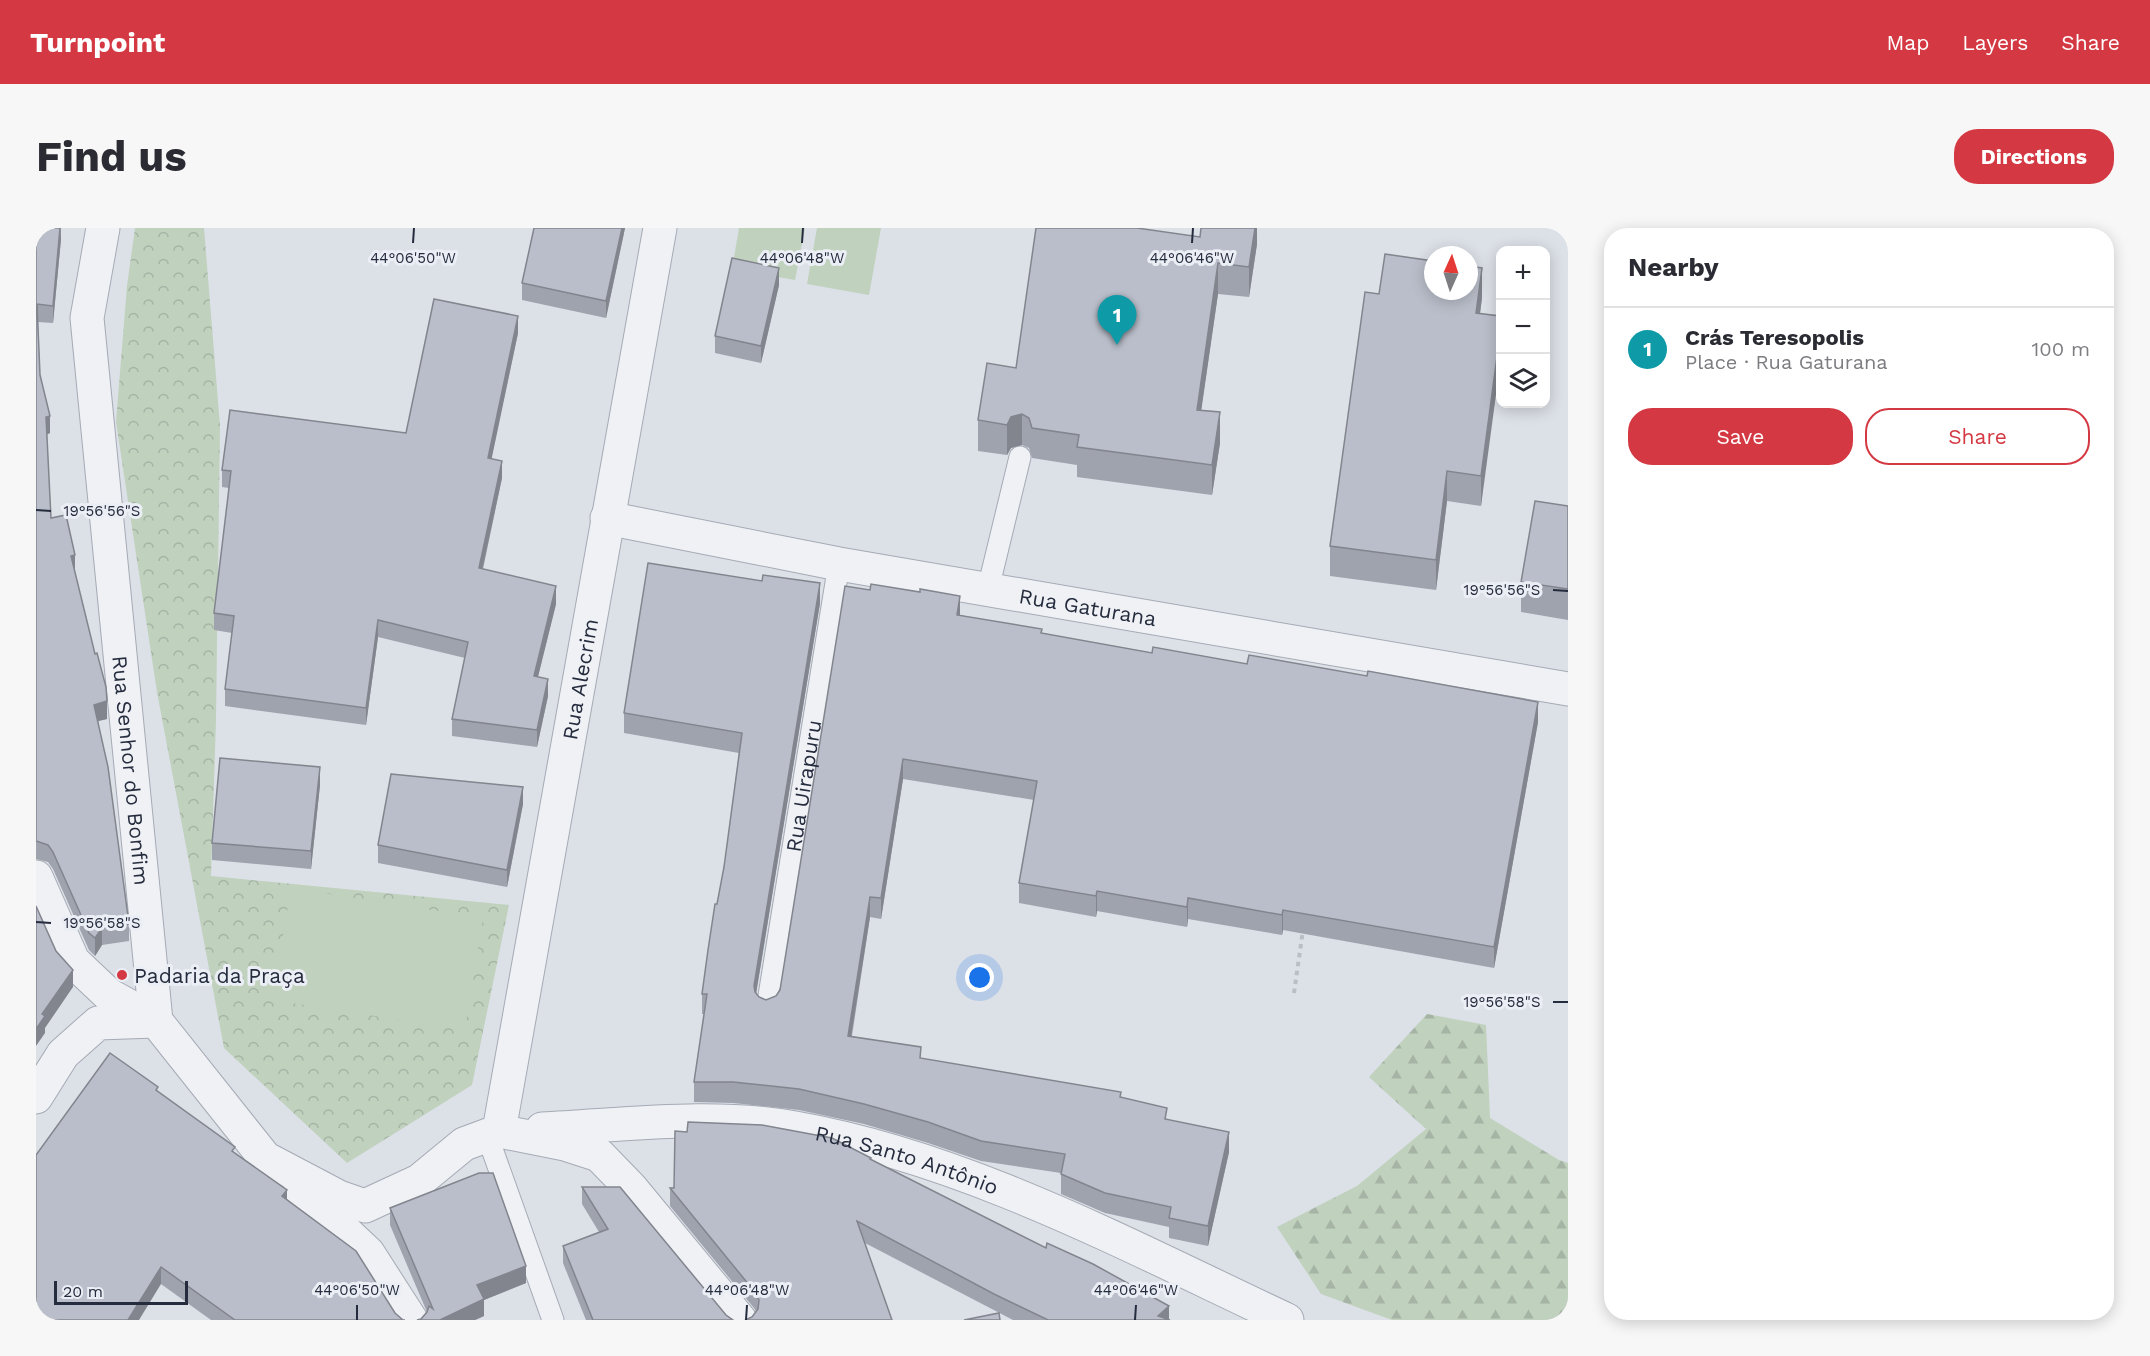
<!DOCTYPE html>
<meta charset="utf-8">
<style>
body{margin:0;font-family:"Work Sans",sans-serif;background:#f7f7f7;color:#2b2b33}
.controls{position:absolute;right:18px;top:18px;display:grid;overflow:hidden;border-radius:12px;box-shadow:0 3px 15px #0003}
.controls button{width:54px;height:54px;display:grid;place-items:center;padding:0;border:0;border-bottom:2px solid #e1e1e2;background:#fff;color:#2b2b33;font:30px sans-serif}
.compass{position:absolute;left:1388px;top:18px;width:54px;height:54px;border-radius:50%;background:#fff;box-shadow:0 3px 15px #0003;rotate:3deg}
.scale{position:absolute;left:18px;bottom:15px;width:134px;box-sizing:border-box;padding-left:6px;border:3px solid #252c3e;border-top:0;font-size:16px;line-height:21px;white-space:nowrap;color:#252c3e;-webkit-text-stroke:4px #ebeff5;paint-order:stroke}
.you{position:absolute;left:944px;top:750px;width:21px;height:21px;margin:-15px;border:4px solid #fff;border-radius:50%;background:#1a73e8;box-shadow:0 0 0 9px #1a73e833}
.badge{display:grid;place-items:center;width:39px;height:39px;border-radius:50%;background:#d43943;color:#fff;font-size:20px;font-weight:700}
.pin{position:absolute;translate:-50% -50px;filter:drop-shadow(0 2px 3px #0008)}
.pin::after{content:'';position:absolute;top:32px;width:21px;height:18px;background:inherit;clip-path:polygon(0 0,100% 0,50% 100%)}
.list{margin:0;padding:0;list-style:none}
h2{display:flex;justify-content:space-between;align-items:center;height:78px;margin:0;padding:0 24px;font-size:26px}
h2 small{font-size:20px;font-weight:400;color:#7c7c81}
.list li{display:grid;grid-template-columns:39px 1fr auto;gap:18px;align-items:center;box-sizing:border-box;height:84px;padding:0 24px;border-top:2px solid #e1e1e2}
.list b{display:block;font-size:22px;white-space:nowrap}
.list p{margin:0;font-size:20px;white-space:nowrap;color:#7c7c81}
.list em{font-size:20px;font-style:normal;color:#7c7c81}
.actions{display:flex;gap:12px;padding:18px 24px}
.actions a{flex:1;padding:14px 0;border:2px solid #d43943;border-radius:24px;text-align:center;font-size:21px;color:#d43943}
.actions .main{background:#d43943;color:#fff}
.icon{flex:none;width:33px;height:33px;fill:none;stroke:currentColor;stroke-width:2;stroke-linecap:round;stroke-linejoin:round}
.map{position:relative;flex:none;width:1532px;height:1092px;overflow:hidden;border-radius:24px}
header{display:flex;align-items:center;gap:36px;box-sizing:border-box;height:84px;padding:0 30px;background:#d43943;color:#fff}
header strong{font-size:28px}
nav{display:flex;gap:33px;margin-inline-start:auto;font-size:21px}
.intro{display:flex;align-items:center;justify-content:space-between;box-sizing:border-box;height:144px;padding:0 36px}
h1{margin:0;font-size:42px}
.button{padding:15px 27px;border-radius:24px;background:#d43943;color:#fff;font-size:21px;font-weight:700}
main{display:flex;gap:36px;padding:0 36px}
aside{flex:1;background:#fff;border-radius:24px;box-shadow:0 3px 15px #0003}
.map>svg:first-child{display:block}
.forest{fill:url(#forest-firs)}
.park{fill:url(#park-crowns)}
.garden{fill:#c0d1bd}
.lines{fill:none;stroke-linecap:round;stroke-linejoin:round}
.service-casing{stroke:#a5aab4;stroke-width:23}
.minor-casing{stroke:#a5aab4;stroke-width:35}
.path{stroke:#babec5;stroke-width:4;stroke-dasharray:4.5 4.5;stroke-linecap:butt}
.service{stroke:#eff1f5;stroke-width:21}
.minor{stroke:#eff1f5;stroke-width:33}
.wall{fill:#9fa3ae}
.shaded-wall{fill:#82858d}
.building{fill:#b9beca;stroke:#82858d;stroke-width:1.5}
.ticks{fill:none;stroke:#252c3e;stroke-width:2}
.poi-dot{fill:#d43943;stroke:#ebeff5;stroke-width:2}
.labels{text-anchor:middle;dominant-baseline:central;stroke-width:6;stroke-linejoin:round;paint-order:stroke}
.street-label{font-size:21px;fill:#252c3e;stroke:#ebeff5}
.poi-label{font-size:21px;fill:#252c3e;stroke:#ebeff5;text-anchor:start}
.ticks-label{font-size:15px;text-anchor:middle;fill:#252c3e;stroke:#ebeff5;stroke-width:6;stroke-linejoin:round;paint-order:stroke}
</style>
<header>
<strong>Turnpoint</strong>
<nav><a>Map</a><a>Layers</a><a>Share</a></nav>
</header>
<div class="intro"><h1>Find us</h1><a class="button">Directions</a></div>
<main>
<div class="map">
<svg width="1532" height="1092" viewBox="0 0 1532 1092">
<defs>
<pattern id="forest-firs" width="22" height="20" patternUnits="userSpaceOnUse" patternTransform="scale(1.5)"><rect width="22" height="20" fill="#c0d1bd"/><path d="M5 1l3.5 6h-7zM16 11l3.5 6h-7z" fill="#a5b4a4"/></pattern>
<pattern id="park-crowns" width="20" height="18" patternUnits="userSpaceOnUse" patternTransform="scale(1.5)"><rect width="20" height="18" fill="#c0d1bd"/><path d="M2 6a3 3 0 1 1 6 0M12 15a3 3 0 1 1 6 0" fill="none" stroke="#a5b4a4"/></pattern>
</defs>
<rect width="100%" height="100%" fill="#dce0e7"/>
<path class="forest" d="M 1391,786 L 1450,797 L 1454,890 L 1523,932 L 1532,935 L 1532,1092 L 1356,1092 L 1285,1066 L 1241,999 L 1321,958 L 1390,901 L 1333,849 Z"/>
<path class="park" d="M 99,0 L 168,0 L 184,198 L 180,491 L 175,648 L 473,677 L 436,857 L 311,935 L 188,820 L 121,464 L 80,194 L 91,58 Z"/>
<g class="garden">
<path d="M 703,0 L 769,0 L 759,52 L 696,41 Z"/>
<path d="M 781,0 L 845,0 L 833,67 L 771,56 Z"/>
<path d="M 255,660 L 447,690 L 429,802 L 236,772 Z"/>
</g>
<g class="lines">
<g class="service-casing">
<g id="service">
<path d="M 952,361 L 984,229"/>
<path id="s1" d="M 731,780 L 803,336"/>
<path d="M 451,907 L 517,1092"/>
</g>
</g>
<g class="minor-casing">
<g id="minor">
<path id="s2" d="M 67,0 L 51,90 L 120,793 L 229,930 L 303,969 L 329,978 L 383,953 L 428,916 L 463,903 L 529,916 L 563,927 L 595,960 L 704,1092"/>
<path id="s3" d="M 571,290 L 803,336 L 1532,461"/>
<path d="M 0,649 L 37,733 L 73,767 L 120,793"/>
<path d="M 0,869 L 27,826 L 62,795 L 119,793"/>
<path id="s4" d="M 506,901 C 589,897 676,885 759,900 C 930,930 1095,1019 1251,1092"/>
<path id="s5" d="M 463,903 L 624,0"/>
<path d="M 264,961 L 332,1025 L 375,1092"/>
</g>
</g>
<path class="path" d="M 1258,765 L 1267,702"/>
<use href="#service" class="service"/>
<use href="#minor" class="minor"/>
</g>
<g class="wall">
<path d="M 0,0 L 25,0 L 25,11 L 17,95 L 2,94 L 4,147 L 14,205 L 11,206 L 15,290 L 39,345 L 71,491 L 62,493 L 93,696 L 93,713 L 66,717 L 59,728 L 53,722 L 17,641 L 12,634 L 0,631 Z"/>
<path d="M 498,0 L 589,0 L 570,90 L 486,72 L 486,55 Z"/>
<path d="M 1221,0 L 1221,16 L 1213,69 L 1182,66 L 1165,182 L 1184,215 L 1176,267 L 1041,249 L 1041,237 L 996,230 L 993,220 L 986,217 L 975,220 L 971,227 L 942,223 L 942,192 L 980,140 Z"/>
<path d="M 743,57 L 725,135 L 679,125 L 679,108 Z"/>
<path d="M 1446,70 L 1444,86 L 1464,88 L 1445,278 L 1411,273 L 1400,362 L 1294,348 L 1294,318 Z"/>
<path d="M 482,105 L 455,231 L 466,250 L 447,341 L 520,376 L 502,448 L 512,468 L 501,519 L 416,508 L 416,491 L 429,430 L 342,409 L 330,497 L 189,478 L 189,461 L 196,405 L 178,402 L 178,385 L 193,260 L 186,259 L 186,242 L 370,205 Z"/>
<path d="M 1532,278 L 1532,392 L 1485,384 L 1485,354 Z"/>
<path d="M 784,375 L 720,766 L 723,769 L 730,772 L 740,768 L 924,387 L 1006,405 L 1502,494 L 1458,740 L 1247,702 L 1246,707 L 1152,691 L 1151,699 L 1061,683 L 1060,689 L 983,675 L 983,655 L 998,572 L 867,551 L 845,691 L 834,689 L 816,808 L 885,831 L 1085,869 L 1131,891 L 1193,924 L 1172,1018 L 1133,1010 L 1133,999 L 1069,985 L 1025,966 L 1025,945 L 945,933 L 892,915 L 828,896 L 763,882 L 697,875 L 658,874 L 658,854 L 668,786 L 666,786 L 666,766 L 688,639 L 703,525 L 588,505 L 588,485 Z"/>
<path d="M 284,557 L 275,641 L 176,632 L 176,615 Z"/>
<path d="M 487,576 L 471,659 L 342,635 L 342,617 Z"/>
<path d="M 122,863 L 199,925 L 251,972 L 359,1085 L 367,1092 L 369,1092 L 175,1092 L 125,1056 Z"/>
<path d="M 835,932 L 1133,1092 L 1134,1092 L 977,1092 L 829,1015 L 716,1089 L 720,1083 L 718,1080 L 634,978 L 634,960 Z"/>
<path d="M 546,959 L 690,1087 L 697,1092 L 550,1092 L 527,1035 L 527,1018 L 563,1004 L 546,976 Z"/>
<path d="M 354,980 L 490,1055 L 448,1072 L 448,1088 L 439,1092 L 381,1092 L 385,1091 L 391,1084 L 354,997 Z"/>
</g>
<g class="shaded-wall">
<path d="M 24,0 L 25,11 L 17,95 L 17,78 Z"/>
<path d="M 586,0 L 589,0 L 570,90 L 570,73 Z"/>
<path d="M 1219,0 L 1221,0 L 1221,16 L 1213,69 L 1213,39 Z"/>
<path d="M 1182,35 L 1182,66 L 1161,212 L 1161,182 Z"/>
<path d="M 743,40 L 743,57 L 725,135 L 725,118 Z"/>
<path d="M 1446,40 L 1446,70 L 1440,115 L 1440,85 Z"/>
<path d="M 482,88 L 482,105 L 452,248 L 452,230 Z"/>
<path d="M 1464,106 L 1464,137 L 1445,278 L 1445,248 Z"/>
<path d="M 1184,184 L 1184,215 L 1176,267 L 1176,237 Z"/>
<path d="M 986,186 L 986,217 L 975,220 L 971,227 L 971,197 L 975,189 Z"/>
<path d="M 14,188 L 14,205 L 10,207 L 10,189 Z"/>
<path d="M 466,233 L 466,250 L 443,357 L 443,340 Z"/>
<path d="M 1411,243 L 1411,273 L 1400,362 L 1400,332 Z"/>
<path d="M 39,327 L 39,345 L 35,346 L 35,328 Z"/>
<path d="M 784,355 L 784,375 L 718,778 L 718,758 Z"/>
<path d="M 520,358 L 520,376 L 498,465 L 498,448 Z"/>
<path d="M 924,368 L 924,388 L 921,387 Z"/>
<path d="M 342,392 L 342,409 L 330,497 L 330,480 Z"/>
<path d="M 512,451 L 512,468 L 501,519 L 501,502 Z"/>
<path d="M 71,473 L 71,491 L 58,494 L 58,477 Z"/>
<path d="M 1502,474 L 1502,494 L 1458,740 L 1458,719 Z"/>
<path d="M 867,531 L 867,551 L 845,691 L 845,670 Z"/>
<path d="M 284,539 L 284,557 L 275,641 L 275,623 Z"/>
<path d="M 487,559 L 487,576 L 471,659 L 471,642 Z"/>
<path d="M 1061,663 L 1061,683 L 1060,689 L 1060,668 Z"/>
<path d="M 834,669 L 834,689 L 812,828 L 812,808 Z"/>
<path d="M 1152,670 L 1152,691 L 1151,699 L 1151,679 Z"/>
<path d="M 1247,682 L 1247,702 L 1246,707 L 1246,687 Z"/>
<path d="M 66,700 L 66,717 L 59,728 L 59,710 Z"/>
<path d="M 37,742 L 37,759 L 9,800 L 9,805 L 0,818 L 0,801 L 6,786 Z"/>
<path d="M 1193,904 L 1193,924 L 1172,1018 L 1172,998 Z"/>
<path d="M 251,962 L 251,979 L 246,968 Z"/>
<path d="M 490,1038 L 490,1055 L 448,1072 L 448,1088 L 439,1092 L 404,1092 L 441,1057 Z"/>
<path d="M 125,1039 L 125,1056 L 103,1092 L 92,1092 Z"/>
<path d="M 1133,1078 L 1133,1092 L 1122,1088 Z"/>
</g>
<g class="building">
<path d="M 0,0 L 24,0 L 17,78 L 1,76 L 4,147 L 14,188 L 10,189 L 15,290 L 30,287 L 39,327 L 35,328 L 59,426 L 61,425 L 70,459 L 71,473 L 58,477 L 72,539 L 93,696 L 66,700 L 59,710 L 53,705 L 17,624 L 12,617 L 0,613 Z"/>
<path d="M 498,0 L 586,0 L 570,73 L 486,55 Z"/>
<path d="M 1000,0 L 1101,0 L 1164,9 L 1165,0 L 1219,0 L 1213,39 L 1182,35 L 1161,182 L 1184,184 L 1176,237 L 1041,219 L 1043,207 L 996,200 L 993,190 L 986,186 L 975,189 L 971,197 L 942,192 L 951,135 L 980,140 Z"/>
<path d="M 1349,26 L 1397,33 L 1397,63 L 1433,63 L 1433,38 L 1446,40 L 1440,85 L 1464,88 L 1464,106 L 1445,248 L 1411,243 L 1400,332 L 1294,318 L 1329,64 L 1343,66 Z"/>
<path d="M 696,30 L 743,40 L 725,118 L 679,108 Z"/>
<path d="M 398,71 L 482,88 L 452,230 L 466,233 L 443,340 L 520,358 L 498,448 L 512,451 L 501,502 L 416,491 L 432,414 L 342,392 L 330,480 L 189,461 L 198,388 L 178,385 L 195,243 L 186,242 L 194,182 L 370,205 Z"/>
<path d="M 1499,273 L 1532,278 L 1532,361 L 1485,354 Z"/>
<path d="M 612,335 L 726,353 L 727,347 L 784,355 L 718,758 L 719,764 L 723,769 L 730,772 L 740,768 L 744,762 L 809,358 L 834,362 L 835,356 L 884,364 L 884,361 L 924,368 L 921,387 L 1006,401 L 1005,405 L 1116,425 L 1117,419 L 1211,436 L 1213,427 L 1331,448 L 1332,443 L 1502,474 L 1458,719 L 1247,682 L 1246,687 L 1152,670 L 1151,679 L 1061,663 L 1060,668 L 983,655 L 1001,553 L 867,531 L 845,670 L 834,669 L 812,808 L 885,819 L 884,830 L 1085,864 L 1084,869 L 1131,880 L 1129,891 L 1193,904 L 1172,998 L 1133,990 L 1135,979 L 1069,965 L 1025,946 L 1029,926 L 945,913 L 892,894 L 828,876 L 763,861 L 697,854 L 658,854 L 671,766 L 666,766 L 672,722 L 679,676 L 681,676 L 688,639 L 706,505 L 588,485 Z"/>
<path d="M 184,530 L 284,539 L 275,623 L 176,615 Z"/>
<path d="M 355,546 L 487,559 L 471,642 L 342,617 Z"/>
<path d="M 0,678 L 20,723 L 37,742 L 6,786 L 9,788 L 0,801 Z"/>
<path d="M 74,825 L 122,859 L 120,862 L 199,919 L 196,923 L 251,962 L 246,968 L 320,1023 L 359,1085 L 367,1092 L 369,1092 L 199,1092 L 125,1039 L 92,1092 L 0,1092 L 0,927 Z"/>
<path d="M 652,894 L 726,897 L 796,910 L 835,930 L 834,931 L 1010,1020 L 1011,1015 L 1057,1036 L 1133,1078 L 1122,1088 L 1134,1092 L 1012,1092 L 958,1066 L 821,993 L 856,1092 L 709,1092 L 716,1089 L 722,1081 L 723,1072 L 718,1063 L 634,960 L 638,960 L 639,903 L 651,904 Z"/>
<path d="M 443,945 L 457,945 L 490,1038 L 441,1057 L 448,1071 L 404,1092 L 381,1092 L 385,1091 L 391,1084 L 393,1078 L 397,1081 L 354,980 Z"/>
<path d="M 546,959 L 584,959 L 690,1087 L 697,1092 L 557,1092 L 527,1018 L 572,1001 Z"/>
<path d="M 963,1085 L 964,1092 L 928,1092 Z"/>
</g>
<path class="ticks" d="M 377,15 L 378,0M 766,15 L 767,0M 1156,15 L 1157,0M 0,282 L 15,283M 1517,362 L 1532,363M 0,694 L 15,695M 1517,774 L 1532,774M 321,1092 L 321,1077M 710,1092 L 711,1077M 1099,1092 L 1100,1077"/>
<circle class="poi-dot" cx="86" cy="747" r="6"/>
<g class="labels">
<g class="street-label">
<text stroke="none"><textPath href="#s3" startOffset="489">Rua Gaturana</textPath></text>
<text stroke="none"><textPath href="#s5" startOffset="459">Rua Alecrim</textPath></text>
<text stroke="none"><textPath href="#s2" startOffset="546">Rua Senhor do Bonfim</textPath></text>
<text stroke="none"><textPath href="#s1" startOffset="225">Rua Uirapuru</textPath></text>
<text stroke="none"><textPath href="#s4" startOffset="370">Rua Santo Antônio</textPath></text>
</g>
<g class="poi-label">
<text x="98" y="747">Padaria da Praça</text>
</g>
</g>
<g class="ticks-label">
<text x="377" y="35">44°06'50"W</text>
<text x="766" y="35">44°06'48"W</text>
<text x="1156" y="35">44°06'46"W</text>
<text x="66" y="288">19°56'56"S</text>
<text x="1466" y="367">19°56'56"S</text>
<text x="66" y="700">19°56'58"S</text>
<text x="1466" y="779">19°56'58"S</text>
<text x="321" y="1067">44°06'50"W</text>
<text x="711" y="1067">44°06'48"W</text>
<text x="1100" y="1067">44°06'46"W</text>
</g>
</svg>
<div class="controls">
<button>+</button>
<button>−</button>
<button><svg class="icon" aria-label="layers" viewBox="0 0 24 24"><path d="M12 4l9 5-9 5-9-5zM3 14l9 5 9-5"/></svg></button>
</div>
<svg class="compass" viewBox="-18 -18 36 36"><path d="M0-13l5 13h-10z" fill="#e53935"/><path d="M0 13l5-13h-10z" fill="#7c7c81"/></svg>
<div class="scale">20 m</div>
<div class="you"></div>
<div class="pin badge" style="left:1081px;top:117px;background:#0f9aa8">1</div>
</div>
<aside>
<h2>Nearby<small></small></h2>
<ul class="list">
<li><span class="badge" style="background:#0f9aa8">1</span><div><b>Crás Teresopolis</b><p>Place · Rua Gaturana</p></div><em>100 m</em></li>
</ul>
<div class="actions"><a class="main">Save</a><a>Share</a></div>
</aside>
</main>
